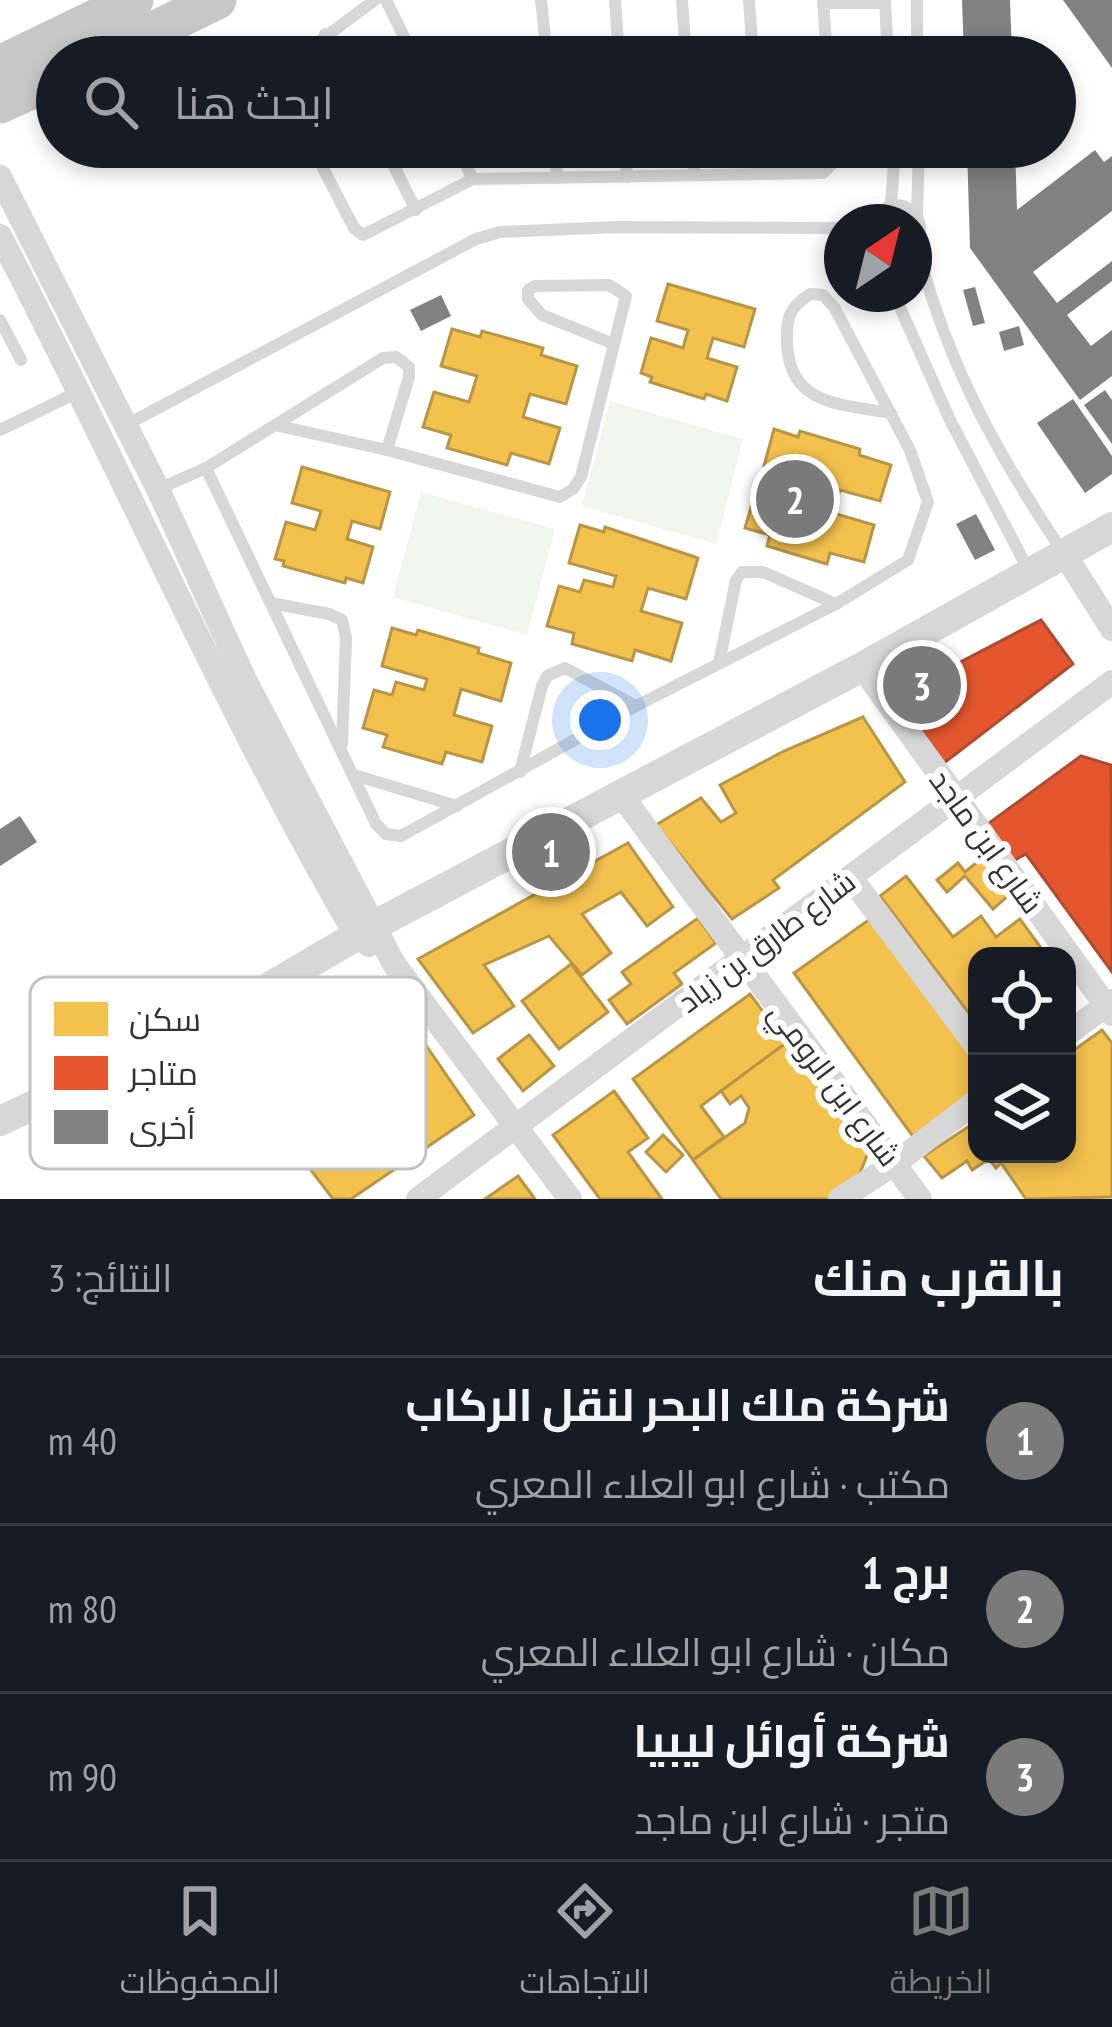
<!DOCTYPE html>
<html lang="ar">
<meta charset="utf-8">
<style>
body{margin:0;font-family:"PT Sans Narrow",Cairo,sans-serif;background:#242831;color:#f1f3f6;direction:rtl}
.controls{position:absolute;right:36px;bottom:36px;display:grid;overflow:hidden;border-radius:24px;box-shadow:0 6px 18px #0003}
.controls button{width:108px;height:108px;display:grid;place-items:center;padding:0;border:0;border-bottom:3px solid #363941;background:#171b24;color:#f1f3f6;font:60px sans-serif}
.compass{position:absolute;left:824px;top:204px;width:108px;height:108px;border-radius:50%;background:#171b24;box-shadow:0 6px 18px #0003;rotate:35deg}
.you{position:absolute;left:600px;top:720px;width:42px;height:42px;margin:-30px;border:9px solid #fff;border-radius:50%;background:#1a73e8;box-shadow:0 0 0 18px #1a73e833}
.badge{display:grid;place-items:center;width:78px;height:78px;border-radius:50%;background:#7a7a7a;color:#fff;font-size:39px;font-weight:700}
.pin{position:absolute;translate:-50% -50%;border:6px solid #fff;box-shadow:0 3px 12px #0006}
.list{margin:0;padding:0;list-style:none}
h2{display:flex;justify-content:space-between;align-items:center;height:156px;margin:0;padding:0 48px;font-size:51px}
h2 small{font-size:39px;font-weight:400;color:#9ea1a6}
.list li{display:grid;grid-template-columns:78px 1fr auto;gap:36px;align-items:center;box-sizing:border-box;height:168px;padding:0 48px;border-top:3px solid #363941}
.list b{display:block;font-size:45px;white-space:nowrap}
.list p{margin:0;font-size:39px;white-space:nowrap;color:#9ea1a6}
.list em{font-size:39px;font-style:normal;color:#9ea1a6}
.icon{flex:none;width:66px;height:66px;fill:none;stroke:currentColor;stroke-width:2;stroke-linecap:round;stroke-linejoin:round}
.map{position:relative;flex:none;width:1112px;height:1199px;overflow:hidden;direction:ltr}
.search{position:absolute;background:#171b24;box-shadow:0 6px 18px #0003;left:36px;right:36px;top:36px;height:132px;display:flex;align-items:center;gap:30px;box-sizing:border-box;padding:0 42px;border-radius:66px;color:#9ea1a6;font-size:45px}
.sheet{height:660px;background:#171b24}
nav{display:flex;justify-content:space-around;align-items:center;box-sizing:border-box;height:168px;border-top:3px solid #363941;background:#171b24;font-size:33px;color:#9ea1a6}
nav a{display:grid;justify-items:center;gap:6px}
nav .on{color:#7a7a7a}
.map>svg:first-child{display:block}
.green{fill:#f1f5ed}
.homes{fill:#f2c14e;stroke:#b99646;stroke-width:3}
.shops{fill:#e4572e;stroke:#af4c30;stroke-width:3}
.building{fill:#818181}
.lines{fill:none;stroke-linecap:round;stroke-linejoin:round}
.service{stroke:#d7d7d7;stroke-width:12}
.minor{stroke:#d7d7d7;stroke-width:24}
.tertiary{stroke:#d7d7d7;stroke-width:30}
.trunk{stroke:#c7c7c7;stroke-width:39}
.labels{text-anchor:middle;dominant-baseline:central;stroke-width:12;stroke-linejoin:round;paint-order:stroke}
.street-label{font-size:30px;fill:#333;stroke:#fff}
.key{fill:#fff;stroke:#c2c2c2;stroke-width:3}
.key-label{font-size:33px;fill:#333}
</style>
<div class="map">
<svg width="1112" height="1199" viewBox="0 0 1112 1199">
<rect width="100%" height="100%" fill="#fff"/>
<g class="green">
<path d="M 610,401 L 743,439 L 716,544 L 582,506 Z"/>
<path d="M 421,492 L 555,529 L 527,635 L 393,597 Z"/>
</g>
<g class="homes">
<path d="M 668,284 L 755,309 L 744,347 L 713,338 L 707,358 L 737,367 L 727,401 L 706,394 L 704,399 L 650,382 L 652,377 L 641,373 L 651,338 L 683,348 L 688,330 L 657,321 Z"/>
<path d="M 452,329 L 480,337 L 482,331 L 543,348 L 541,355 L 577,366 L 566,404 L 530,394 L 523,417 L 560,428 L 549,464 L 511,453 L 507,465 L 447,448 L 451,435 L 423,427 L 434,392 L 469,402 L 477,376 L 441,366 Z"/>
<path d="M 774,429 L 798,437 L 800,431 L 860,449 L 859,455 L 891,465 L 880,501 L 840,490 L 833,513 L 874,525 L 864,562 L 830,553 L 827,564 L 767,546 L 770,535 L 745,528 L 756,490 L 775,496 L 780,481 L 808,489 L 810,479 L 764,466 Z"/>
<path d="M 302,467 L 390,492 L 380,529 L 352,521 L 347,539 L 373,547 L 363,583 L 346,578 L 345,583 L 283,566 L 284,561 L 275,559 L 286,522 L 315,530 L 321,511 L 292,503 Z"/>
<path d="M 580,525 L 604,532 L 605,527 L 698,558 L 686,599 L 648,588 L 641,611 L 682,623 L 671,661 L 635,650 L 632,661 L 572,644 L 574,633 L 547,626 L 559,586 L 580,592 L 584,580 L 613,587 L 616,576 L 569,563 Z"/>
<path d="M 392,628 L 416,635 L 418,630 L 479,648 L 478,653 L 511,663 L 501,701 L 461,689 L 454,715 L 492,726 L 482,762 L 446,752 L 442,764 L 383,747 L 387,735 L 363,728 L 374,690 L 392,695 L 396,682 L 424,690 L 427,679 L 382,666 Z"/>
<path d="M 863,717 L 905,782 L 773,880 L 779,888 L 732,919 L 656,825 L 701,798 L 721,822 L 736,813 L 720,785 L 784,751 Z"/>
<path d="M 628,843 L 673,907 L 647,926 L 621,892 L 582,914 L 611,953 L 582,975 L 549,936 L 484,965 L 514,1006 L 473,1033 L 418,959 Z"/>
<path d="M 982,858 L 1011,893 L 993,909 L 965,876 L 947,892 L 937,880 L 958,863 L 965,872 Z"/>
<path d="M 906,876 L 953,937 L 981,916 L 996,937 L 1020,919 L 1047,956 L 977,956 L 977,1024 L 880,896 Z"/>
<path d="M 698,918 L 716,943 L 674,973 L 682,984 L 627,1024 L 609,1000 L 631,984 L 622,972 Z"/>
<path d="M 870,919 L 977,1059 L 977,1092 L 914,1138 L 794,973 Z"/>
<path d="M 571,964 L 608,1012 L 559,1049 L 522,1001 Z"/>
<path d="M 383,983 L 474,1115 L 351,1199 L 333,1199 L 261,1105 L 241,1060 Z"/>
<path d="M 750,994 L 786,1043 L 701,1106 L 724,1137 L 693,1160 L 633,1079 Z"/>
<path d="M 1102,1030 L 1112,1043 L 1112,1197 L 1026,1199 L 1001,1163 L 996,1168 L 989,1159 L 972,1170 L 967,1161 L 942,1178 L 924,1156 L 977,1121 L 977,1154 L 1067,1154 L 1067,1055 Z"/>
<path d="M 529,1035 L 554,1066 L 523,1091 L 498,1059 Z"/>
<path d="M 786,1043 L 868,1153 L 858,1178 L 829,1199 L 721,1199 L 693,1160 L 745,1123 L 749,1108 L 741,1096 L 730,1104 L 721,1091 Z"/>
<path d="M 614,1091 L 648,1138 L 628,1152 L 662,1199 L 600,1199 L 553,1135 Z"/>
<path d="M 663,1135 L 683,1155 L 666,1172 L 646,1152 Z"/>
<path d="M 518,1176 L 535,1199 L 485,1199 Z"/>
</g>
<g class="shops">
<path d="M 1041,620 L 1073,664 L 944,763 L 897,695 Z"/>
<path d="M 1081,756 L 1111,765 L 1112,972 L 1026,854 L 1011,862 L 985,826 Z"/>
</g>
<g class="building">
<path d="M 962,0 L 1010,0 L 1012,57 L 964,57 Z"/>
<path d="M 1063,0 L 1112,0 L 1112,68 Z"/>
<path d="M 967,147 L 1015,147 L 1017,210 L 1095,150 L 1104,162 L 1112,156 L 1112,211 L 1033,272 L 1057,303 L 1112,261 L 1112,281 L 1067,315 L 1091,346 L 1112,330 L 1112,376 L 1080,400 L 970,248 Z"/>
<path d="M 975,287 L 985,323 L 973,326 L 963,290 Z"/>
<path d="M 441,295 L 451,316 L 421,331 L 410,310 Z"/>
<path d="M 1019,326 L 1024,345 L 1004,351 L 999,332 Z"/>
<path d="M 1105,390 L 1112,400 L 1112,444 L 1084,405 Z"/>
<path d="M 1073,399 L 1112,456 L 1112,474 L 1085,493 L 1037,423 Z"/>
<path d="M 976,514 L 995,550 L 975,560 L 956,524 Z"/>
<path d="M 20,816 L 37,842 L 0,866 L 0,829 Z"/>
</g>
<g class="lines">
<g class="service">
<path d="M 386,0 L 414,57"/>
<path d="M 541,0 L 547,57"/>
<path d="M 615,0 L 619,57"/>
<path d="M 682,0 L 686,57"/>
<path d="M 749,0 L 753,57"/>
<path d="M 823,0 L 827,57"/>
<path d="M 885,0 L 888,57"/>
<path d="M 917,0 L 917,57"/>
<path d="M 823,3 L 885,3"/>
<path d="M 325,34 L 337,57"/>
<path d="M 298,57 L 375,0"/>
<path d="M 312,147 L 354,228 L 363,235 L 473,179 L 823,173 L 832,164 L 835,147"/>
<path d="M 384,147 L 416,210"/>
<path d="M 457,147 L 473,179"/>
<path d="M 555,147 L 557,178"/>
<path d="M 625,147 L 627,177"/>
<path d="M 693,147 L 694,173"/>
<path d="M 759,147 L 761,173"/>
<path d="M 891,206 L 895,147"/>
<path d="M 917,215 L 919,147"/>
<path d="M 872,222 C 893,187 936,213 914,249"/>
<path d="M 917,247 C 948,366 996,452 1064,554"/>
<path d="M 894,294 L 950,420 L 1030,573"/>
<path d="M 0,320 L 21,360"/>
<path d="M 126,425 L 476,239 L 500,232 L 615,227 L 842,228"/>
<path d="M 279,426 L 387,450 L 560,497 L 573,489 L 581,477 L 626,296 L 609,285 L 535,286 L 528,290 L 528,299 L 542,315 L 614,344"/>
<path d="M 0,430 L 80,391"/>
<path d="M 206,468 L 376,824 L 386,834 L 401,836 L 636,706 L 836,604 L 908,560 L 928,502 L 910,450 L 834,307 L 823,295 L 810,294 C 790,307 786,318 787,341 C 788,406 841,404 891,413"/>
<path d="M 154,491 L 206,468 L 383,358 L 396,357 L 409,367 L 409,377 L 387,450"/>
<path d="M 271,603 L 329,614 L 342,620 L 346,638 L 342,744"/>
<path d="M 719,663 L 736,580 L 742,572 L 763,572 L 836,604"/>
<path d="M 520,772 L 542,686 L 547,676 L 565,668 L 636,706"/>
<path d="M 354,775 L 457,806"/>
</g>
<g class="minor">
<path d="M 0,177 L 158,489 L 244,678 L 394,964 L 570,1199"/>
<path d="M 0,236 C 121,468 224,709 356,935 L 369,945"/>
<path d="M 1065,555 L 1112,629"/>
<path d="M 862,667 L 1112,1014"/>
<path d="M 622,796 L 920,1199"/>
<path d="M 851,878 L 977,1047"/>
<path d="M 1067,1034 L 1112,1001"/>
<path d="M 418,1199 L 1112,682"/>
<path d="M 840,1199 L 894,1164 L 977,1101"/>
</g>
<path class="tertiary" d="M 0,1121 L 204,1025 L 375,925 L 862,667 L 1112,527"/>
<g class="trunk">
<path d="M 100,57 L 217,0"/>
<path d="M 0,65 L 134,0"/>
<path d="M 0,104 L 57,78"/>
</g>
</g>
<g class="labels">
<g class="street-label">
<text transform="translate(987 841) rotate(54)">شارع ابن ماجد</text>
<text transform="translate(766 941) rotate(-37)">شارع طارق بن زياد</text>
<text transform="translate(835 1084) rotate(53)">شارع ابن الرومي</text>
</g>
</g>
<rect x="30" y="977" width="396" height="192" rx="18" class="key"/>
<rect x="54" y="1002" width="54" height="34" fill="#f2c14e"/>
<rect x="54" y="1056" width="54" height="34" fill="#e4572e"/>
<rect x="54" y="1110" width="54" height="34" fill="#818181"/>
<g class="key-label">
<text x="129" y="1031">سكن</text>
<text x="129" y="1085">متاجر</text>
<text x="129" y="1139">أخرى</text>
</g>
</svg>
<div class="controls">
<button><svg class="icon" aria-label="locate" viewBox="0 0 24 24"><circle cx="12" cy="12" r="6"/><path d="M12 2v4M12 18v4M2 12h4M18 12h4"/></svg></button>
<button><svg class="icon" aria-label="layers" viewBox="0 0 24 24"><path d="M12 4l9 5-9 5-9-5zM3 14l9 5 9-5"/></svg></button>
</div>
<svg class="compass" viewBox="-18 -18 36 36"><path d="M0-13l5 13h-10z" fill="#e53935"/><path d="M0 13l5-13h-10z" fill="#9ea1a6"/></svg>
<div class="you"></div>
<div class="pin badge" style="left:551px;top:852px">1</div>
<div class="pin badge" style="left:795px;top:499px">2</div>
<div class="pin badge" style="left:922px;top:685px">3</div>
<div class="search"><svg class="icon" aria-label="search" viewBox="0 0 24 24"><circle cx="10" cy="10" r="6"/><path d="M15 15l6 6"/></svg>ابحث هنا</div>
</div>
<section class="sheet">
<h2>بالقرب منك<small>النتائج: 3</small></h2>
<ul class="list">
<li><span class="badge">1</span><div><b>شركة ملك البحر لنقل الركاب</b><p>مكتب · شارع ابو العلاء المعري</p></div><em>40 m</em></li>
<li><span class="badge">2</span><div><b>برج 1</b><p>مكان · شارع ابو العلاء المعري</p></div><em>80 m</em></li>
<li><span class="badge">3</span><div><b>شركة أوائل ليبيا</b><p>متجر · شارع ابن ماجد</p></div><em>90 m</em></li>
</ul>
</section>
<nav>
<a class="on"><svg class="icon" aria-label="map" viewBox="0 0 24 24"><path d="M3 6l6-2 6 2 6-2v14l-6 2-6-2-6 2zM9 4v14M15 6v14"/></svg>الخريطة</a>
<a><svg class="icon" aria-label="directions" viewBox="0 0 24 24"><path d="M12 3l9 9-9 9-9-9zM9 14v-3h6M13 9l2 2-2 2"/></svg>الاتجاهات</a>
<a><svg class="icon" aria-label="saved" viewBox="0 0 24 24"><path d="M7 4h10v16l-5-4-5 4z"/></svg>المحفوظات</a>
</nav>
